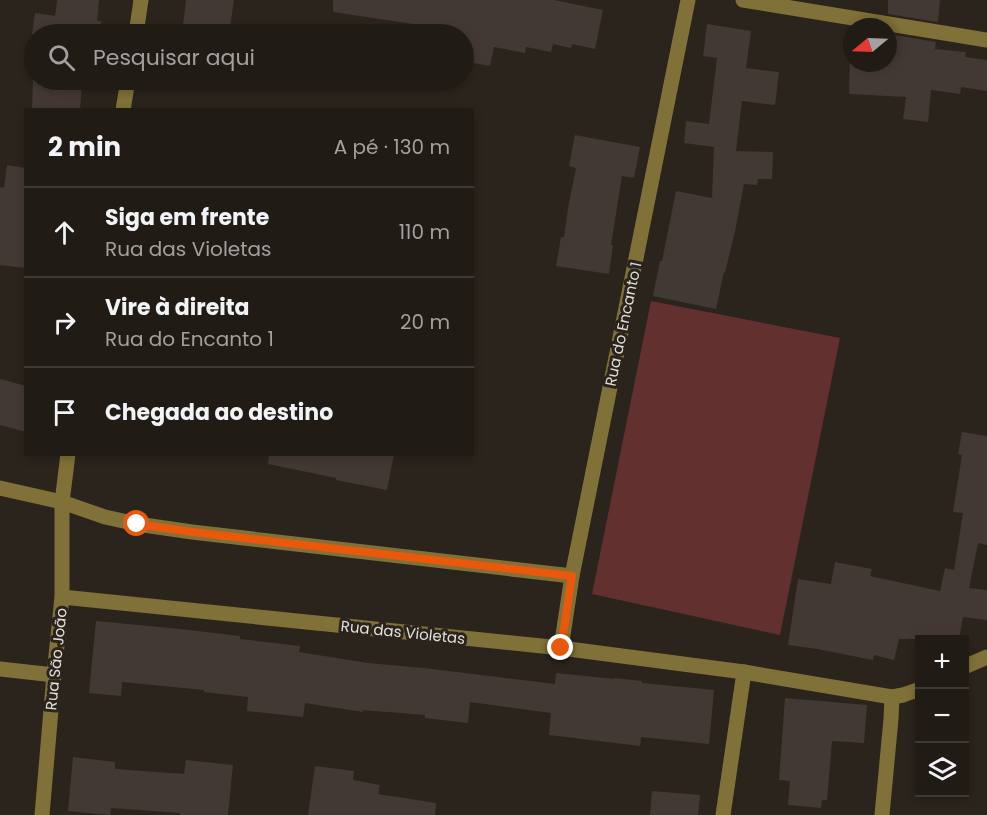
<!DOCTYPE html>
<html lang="pt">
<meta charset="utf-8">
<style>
body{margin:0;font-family:Poppins,sans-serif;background:#2d2822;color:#f1f3f6}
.controls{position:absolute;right:18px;bottom:18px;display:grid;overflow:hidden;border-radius:0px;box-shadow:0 3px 9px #0003}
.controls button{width:54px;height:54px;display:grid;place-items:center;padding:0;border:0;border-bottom:2px solid #3d3934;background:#201b15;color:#f1f3f6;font:30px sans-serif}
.compass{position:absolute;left:843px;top:18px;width:54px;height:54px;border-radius:50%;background:#201b15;box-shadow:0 3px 9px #0003;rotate:251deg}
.stop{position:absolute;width:18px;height:18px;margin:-14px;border:4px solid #ea580c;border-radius:50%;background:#fff}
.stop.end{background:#ea580c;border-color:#fff;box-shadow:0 2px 6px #0008}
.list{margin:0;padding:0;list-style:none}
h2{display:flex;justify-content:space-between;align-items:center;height:78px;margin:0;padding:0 24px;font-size:26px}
h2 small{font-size:20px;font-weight:400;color:#a2a1a0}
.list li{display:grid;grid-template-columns:39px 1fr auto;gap:18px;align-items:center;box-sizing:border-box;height:90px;padding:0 24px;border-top:2px solid #3d3934}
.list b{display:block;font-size:22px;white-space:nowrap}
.list p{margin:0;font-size:20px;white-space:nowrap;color:#a2a1a0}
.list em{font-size:20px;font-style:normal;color:#a2a1a0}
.icon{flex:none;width:33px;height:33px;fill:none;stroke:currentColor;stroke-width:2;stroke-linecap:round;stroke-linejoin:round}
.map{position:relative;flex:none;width:987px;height:815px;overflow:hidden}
.search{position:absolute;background:#201b15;box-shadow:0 3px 9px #0003;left:24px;top:24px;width:450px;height:66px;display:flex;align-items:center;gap:15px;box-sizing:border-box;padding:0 21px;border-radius:33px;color:#a2a1a0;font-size:22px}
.panel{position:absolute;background:#201b15;box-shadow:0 3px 9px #0003;left:24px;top:108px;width:450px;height:348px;border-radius:0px}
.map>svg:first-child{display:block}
.green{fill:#62312f}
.building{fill:#433934}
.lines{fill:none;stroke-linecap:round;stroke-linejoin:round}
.minor{stroke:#7f7137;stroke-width:15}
.route{stroke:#ea580c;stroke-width:8}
.labels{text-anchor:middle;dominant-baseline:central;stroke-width:6;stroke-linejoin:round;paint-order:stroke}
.street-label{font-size:15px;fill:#e2ded8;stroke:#2a241c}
</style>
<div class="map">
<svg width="987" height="815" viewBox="0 0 987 815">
<rect width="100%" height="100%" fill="#2a241c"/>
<path class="green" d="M 651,301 L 840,338 L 780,635 L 592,594 Z"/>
<g class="building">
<path d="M 57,0 L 99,0 L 97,21 L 101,21 L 100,34 L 32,34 L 35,13 L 55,16 Z"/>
<path d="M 186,0 L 234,0 L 229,34 L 182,34 Z"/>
<path d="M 333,0 L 554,0 L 603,10 L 595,49 L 572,44 L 571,48 L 553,44 L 551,52 L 526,47 L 525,53 L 494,47 L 490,66 L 468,62 L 471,46 L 464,44 L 464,34 L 445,34 L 446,29 L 333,12 Z"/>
<path d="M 888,0 L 940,0 L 938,22 L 888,14 Z"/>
<path d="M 707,24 L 751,31 L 746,68 L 779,72 L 775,105 L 742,101 L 736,151 L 773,152 L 772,179 L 758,179 L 757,185 L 744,184 L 735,231 L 725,273 L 724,272 L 716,309 L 653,296 L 660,261 L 662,261 L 676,191 L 712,198 L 714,147 L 684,143 L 686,121 L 709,124 L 717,58 L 703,56 Z"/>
<path d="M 888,34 L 936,42 L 935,49 L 966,52 L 965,57 L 987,60 L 987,91 L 961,87 L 960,94 L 931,90 L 928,122 L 903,119 L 906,97 L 849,94 L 850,55 L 852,55 L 852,63 L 888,63 Z"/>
<path d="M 33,80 L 82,80 L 80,110 L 32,110 Z"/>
<path d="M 575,135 L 640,147 L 634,178 L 622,176 L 611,245 L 613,245 L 609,274 L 556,266 L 561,237 L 564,237 L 568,208 L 576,168 L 569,166 Z"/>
<path d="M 7,165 L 26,168 L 26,268 L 0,265 L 0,187 L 4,188 Z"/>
<path d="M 0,379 L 26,386 L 26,432 L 0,425 Z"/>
<path d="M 962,432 L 987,436 L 987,545 L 978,543 L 969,588 L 987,590 L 987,620 L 963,617 L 959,639 L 899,639 L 894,660 L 874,655 L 873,660 L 817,649 L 788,645 L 798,579 L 831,584 L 835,562 L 872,569 L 870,576 L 940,591 L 945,568 L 954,570 L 963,513 L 953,512 L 962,455 L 958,454 Z"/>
<path d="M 269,454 L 394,454 L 387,490 L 336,480 L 336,478 L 268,464 Z"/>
<path d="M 96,621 L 180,629 L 240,636 L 240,639 L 300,646 L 299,652 L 368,663 L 424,668 L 555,684 L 556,673 L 614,679 L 614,678 L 642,681 L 642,683 L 714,690 L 709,744 L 641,737 L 640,746 L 549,735 L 551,713 L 470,702 L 468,723 L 425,718 L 425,715 L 363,710 L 363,712 L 305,703 L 303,717 L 247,711 L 248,697 L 204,692 L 204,690 L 122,682 L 121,696 L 89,693 Z"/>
<path d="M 785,698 L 867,705 L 864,743 L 832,741 L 827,800 L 822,800 L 821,808 L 788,805 L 790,781 L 779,780 Z"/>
<path d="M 73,757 L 115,762 L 115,769 L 184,774 L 186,760 L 233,765 L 228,815 L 180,815 L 180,813 L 111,808 L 110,815 L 68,811 Z"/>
<path d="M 315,766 L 354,771 L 353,780 L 380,785 L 378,794 L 436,803 L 435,815 L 308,815 Z"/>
<path d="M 652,791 L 700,795 L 698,815 L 650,815 Z"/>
</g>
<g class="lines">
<g class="minor">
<path d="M 743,0 L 987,40"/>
<path d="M 136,34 L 141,0"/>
<path d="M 123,110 L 128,80"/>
<path d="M 0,488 L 62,502 L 105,517 L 137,524 L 192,532 L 572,576"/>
<path d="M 62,597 L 561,648 L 744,672 L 892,697 L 903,695 L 920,689"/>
<path d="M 561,648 L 572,576 L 688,0"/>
<path d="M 964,667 L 987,657"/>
<path d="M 0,669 L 54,675"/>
<path d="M 42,815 L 54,675 L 62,597 L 62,502 L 68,454"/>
<path d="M 723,815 L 744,672"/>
<path d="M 882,815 L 891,719 L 892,697"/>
</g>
</g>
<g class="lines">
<path class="route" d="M 137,524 L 192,532 L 572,576 L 561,648"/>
</g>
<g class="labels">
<g class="street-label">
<text transform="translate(623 324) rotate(-78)">Rua do Encanto 1</text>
<text transform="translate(403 632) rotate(6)">Rua das Violetas</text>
<text transform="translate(56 659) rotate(-84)">Rua São João</text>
</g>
</g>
</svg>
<div class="controls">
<button>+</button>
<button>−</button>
<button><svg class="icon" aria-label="layers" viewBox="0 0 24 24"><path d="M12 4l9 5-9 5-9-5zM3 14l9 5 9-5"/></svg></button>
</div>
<svg class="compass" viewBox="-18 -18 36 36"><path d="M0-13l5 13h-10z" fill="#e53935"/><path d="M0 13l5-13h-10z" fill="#a2a1a0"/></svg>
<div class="stop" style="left:137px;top:524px"></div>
<div class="stop end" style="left:561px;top:648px"></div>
<div class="search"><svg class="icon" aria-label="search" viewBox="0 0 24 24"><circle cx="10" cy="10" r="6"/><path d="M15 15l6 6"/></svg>Pesquisar aqui</div>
<section class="panel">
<h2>2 min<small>A pé · 130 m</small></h2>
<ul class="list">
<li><svg class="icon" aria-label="ahead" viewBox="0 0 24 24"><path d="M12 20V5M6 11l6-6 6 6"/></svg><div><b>Siga em frente</b><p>Rua das Violetas</p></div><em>110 m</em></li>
<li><svg class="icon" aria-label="right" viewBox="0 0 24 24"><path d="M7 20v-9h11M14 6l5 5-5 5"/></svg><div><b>Vire à direita</b><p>Rua do Encanto 1</p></div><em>20 m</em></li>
<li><svg class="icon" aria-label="arrive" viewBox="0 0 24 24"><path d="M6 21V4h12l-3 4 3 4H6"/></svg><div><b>Chegada ao destino</b></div></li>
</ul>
</section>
</div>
